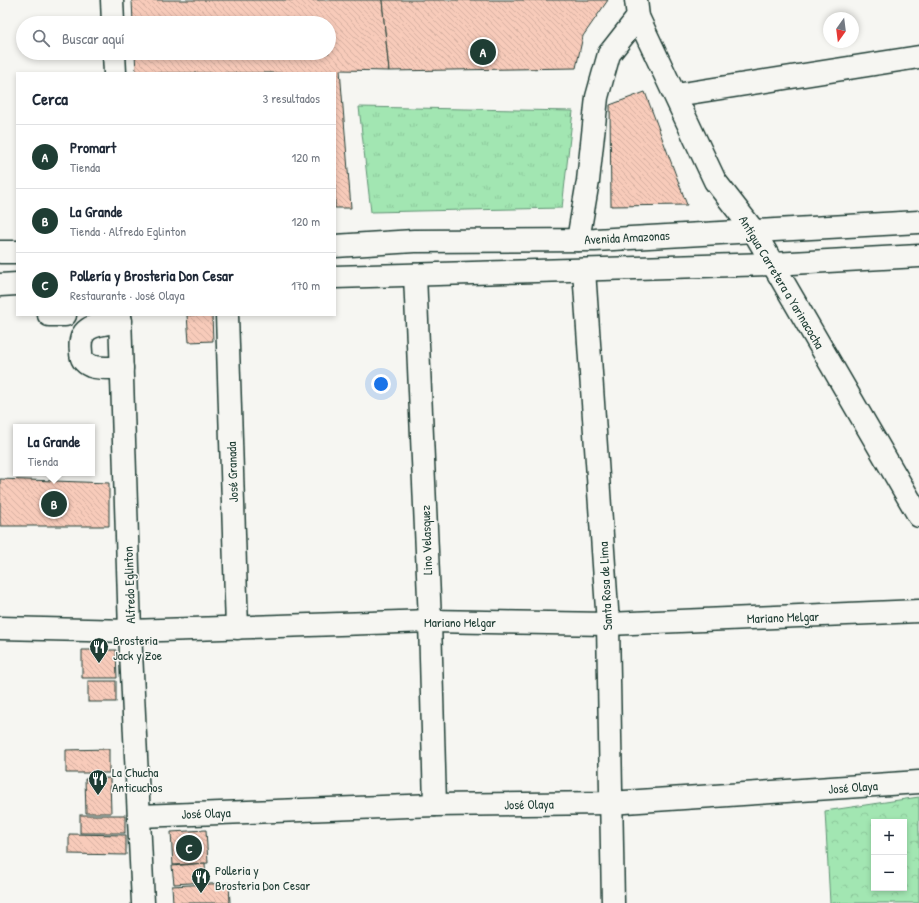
<!DOCTYPE html>
<html lang="es">
<meta charset="utf-8">
<style>
body{margin:0;font-family:"Patrick Hand",sans-serif;background:#f6f6f7;color:#1f2937}
.controls{position:absolute;right:12px;bottom:12px;display:grid;overflow:hidden;border-radius:0px;box-shadow:0 2px 6px #0003}
.controls button{width:36px;height:36px;display:grid;place-items:center;padding:0;border:0;border-bottom:1px solid #e0e1e3;background:#fff;color:#1f2937;font:20px sans-serif}
.compass{position:absolute;left:823px;top:12px;width:36px;height:36px;border-radius:50%;background:#fff;box-shadow:0 2px 6px #0003;rotate:194deg}
.you{position:absolute;left:381px;top:384px;width:14px;height:14px;margin:-10px;border:3px solid #fff;border-radius:50%;background:#1a73e8;box-shadow:0 0 0 6px #1a73e833}
.badge{display:grid;place-items:center;width:26px;height:26px;border-radius:50%;background:#1f3d34;color:#fff;font-size:13px;font-weight:700}
.pin{position:absolute;translate:-50% -50%;border:2px solid #fff;box-shadow:0 1px 4px #0006}
.popup{position:absolute;left:13px;top:424px;width:82px;height:52px;box-sizing:border-box;display:grid;place-content:center;border-radius:0px;background:#fff;filter:drop-shadow(0 1px 3px #0005);font-size:13px;white-space:nowrap;color:#747a83}
.popup b{font-size:15px;color:#1f2937}
.popup::after{content:'';position:absolute;left:50%;top:100%;margin-left:-8px;border:8px solid transparent;border-top-color:#fff}
.list{margin:0;padding:0;list-style:none}
h2{display:flex;justify-content:space-between;align-items:center;height:52px;margin:0;padding:0 16px;font-size:17px}
h2 small{font-size:13px;font-weight:400;color:#747a83}
.list li{display:grid;grid-template-columns:26px 1fr auto;gap:12px;align-items:center;box-sizing:border-box;height:64px;padding:0 16px;border-top:1px solid #e0e1e3}
.list b{display:block;font-size:15px;white-space:nowrap}
.list p{margin:0;font-size:13px;white-space:nowrap;color:#747a83}
.list em{font-size:13px;font-style:normal;color:#747a83}
.icon{flex:none;width:22px;height:22px;fill:none;stroke:currentColor;stroke-width:2;stroke-linecap:round;stroke-linejoin:round}
.map{position:relative;flex:none;width:919px;height:903px;overflow:hidden}
.search{position:absolute;background:#fff;box-shadow:0 2px 6px #0003;left:16px;top:16px;width:320px;height:44px;display:flex;align-items:center;gap:10px;box-sizing:border-box;padding:0 14px;border-radius:22px;color:#747a83;font-size:15px}
.panel{position:absolute;background:#fff;box-shadow:0 2px 6px #0003;left:16px;top:72px;width:320px;height:244px;border-radius:0px}
.map>svg:first-child{display:block}
.grass{fill:url(#grass-tufts);stroke:#609273}
.forest{fill:url(#forest-crowns);stroke:#609273;fill-rule:evenodd}
.building{fill:url(#building-back-hatch);stroke:#1f3d34}
.lines{fill:none;stroke-linecap:round;stroke-linejoin:round}
.minor-casing{stroke:#1f3d34;stroke-width:25}
.major-casing{stroke:#1f3d34;stroke-width:25}
.minor{stroke:#f6f6f2;stroke-width:22}
.major{stroke:#f6f6f2;stroke-width:22}
.labels{text-anchor:middle;dominant-baseline:central;stroke-width:3;stroke-linejoin:round;paint-order:stroke}
.street-label{font-size:13px;fill:#1f3d34;stroke:#f6f6f2}
.poi-label{font-size:13px;fill:#1f3d34;stroke:#f6f6f2;text-anchor:start}
</style>
<div class="map">
<svg width="919" height="903" viewBox="0 0 919 903">
<defs>
<pattern id="grass-tufts" width="24" height="20" patternUnits="userSpaceOnUse"><rect width="24" height="20" fill="#a2e6b2"/><path d="M3 7l-1-3M5 7V3M7 7l1-3M15 17l-1-3M17 17v-4M19 17l1-3" fill="none" stroke="#8bc69a"/></pattern>
<pattern id="forest-crowns" width="20" height="18" patternUnits="userSpaceOnUse"><rect width="20" height="18" fill="#a2e6b2"/><path d="M2 6a3 3 0 1 1 6 0M12 15a3 3 0 1 1 6 0" fill="none" stroke="#8bc69a"/></pattern>
<pattern id="building-back-hatch" width="6" height="6" patternUnits="userSpaceOnUse"><rect width="6" height="6" fill="#f8cbba"/><path d="M-1 5l2 2M0 0l6 6M5-1l2 2" fill="none" stroke="#d4afa0"/></pattern>
</defs>
<rect width="100%" height="100%" fill="#f6f6f2"/>
<filter id="ink" filterUnits="userSpaceOnUse"><feTurbulence type="fractalNoise" baseFrequency=".025" numOctaves="2"/><feDisplacementMap in="SourceGraphic" scale="8" xChannelSelector="R" yChannelSelector="G"/><feConvolveMatrix kernelMatrix="1 2 1 2 8 2 1 2 1" color-interpolation-filters="sRGB"/></filter>
<g filter="url(#ink)">
<path class="grass" d="M 359,107 L 573,111 L 562,208 L 371,212 Z"/>
<path class="forest" d="M 919,797 L 919,903 L 830,903 L 825,811 ZM 874,822 L 904,822 L 904,888 L 874,888 Z"/>
<g class="building">
<path d="M 132,0 L 382,0 L 389,71 L 340,70 L 351,208 L 335,208 L 335,73 L 136,73 L 135,53 L 329,53 L 329,23 L 133,23 Z"/>
<path d="M 382,0 L 608,0 L 583,36 L 576,68 L 389,71 Z"/>
<path d="M 645,92 L 687,205 L 611,206 L 610,105 Z"/>
<path d="M 187,315 L 212,315 L 213,341 L 189,342 Z"/>
<path d="M 0,479 L 109,483 L 109,526 L 0,526 Z"/>
<path d="M 82,650 L 116,650 L 117,678 L 82,678 Z"/>
<rect x="88" y="681" width="28" height="21"/>
<path d="M 109,749 L 109,773 L 66,773 L 66,750 Z"/>
<path d="M 110,778 L 111,813 L 86,813 L 85,779 Z"/>
<rect x="80" y="815" width="45" height="18"/>
<path d="M 206,830 L 208,863 L 173,865 L 171,832 Z"/>
<path d="M 69,834 L 126,835 L 126,855 L 69,854 Z"/>
<path d="M 205,863 L 206,882 L 174,884 L 172,866 Z"/>
<path d="M 229,883 L 230,903 L 173,903 L 172,886 Z"/>
</g>
<g class="lines">
<g class="minor-casing">
<g id="minor">
<path d="M 636,0 L 638,17 L 715,181 L 753,230 L 919,516"/>
<path d="M 676,95 L 919,57"/>
<path d="M 578,240 L 588,181 L 597,97 L 609,54 L 638,17"/>
<path d="M 335,246 L 414,241 L 595,240 L 919,222"/>
<path d="M 0,252 L 17,252"/>
<path d="M 584,270 L 608,624 L 613,903"/>
<path d="M 415,275 L 430,621 L 435,805"/>
<path d="M 335,277 L 773,264 L 919,256"/>
<path d="M 0,285 L 17,284"/>
<path d="M 49,315 L 65,315"/>
<path d="M 227,315 L 237,628"/>
<path d="M 121,321 C 99,325 77,324 81,352 C 81,359 84,363 91,366 C 100,369 112,368 122,368"/>
<path d="M 0,628 L 130,631 L 430,621 L 608,624 L 919,611"/>
<path d="M 139,816 L 435,805 L 610,803 L 919,782"/>
</g>
</g>
<g class="major-casing">
<g id="major">
<path d="M 112,0 L 113,23"/>
<path d="M 114,53 L 115,73"/>
<path d="M 120,315 L 130,631 L 143,903"/>
</g>
</g>
<use href="#minor" class="minor"/>
<use href="#major" class="major"/>
</g>
</g>
<defs>
<g id="restaurant-pin" transform="scale(1)"><path d="M0 17L-7.5 6A9.5 9.5 0 1 1 7.5 6Z" fill="#1f3d34" stroke="#f6f6f2"/><path d="M-5-6h1v4h1v-4h1v4h1v-4h1v5L-1.5 .5V6h-2V.5L-5-1ZM5-6V6H3V1.5H1.5Q1.5-4 5-6Z" fill="#fff"/></g>
</defs>
<g fill-rule="evenodd">
<use href="#restaurant-pin" x="99" y="647"/>
<use href="#restaurant-pin" x="98" y="779"/>
<use href="#restaurant-pin" x="201" y="877"/>
</g>
<g class="labels">
<g class="street-label">
<text transform="translate(627 237) rotate(-3)">Avenida Amazonas</text>
<text transform="translate(782 282) rotate(59)">Antigua Carretera a Yarinacocha</text>
<text transform="translate(232 472) rotate(-92)">José Granada</text>
<text transform="translate(426 540) rotate(-92)">Lino Velasquez</text>
<text transform="translate(129 585) rotate(-92)">Alfredo Eglinton</text>
<text transform="translate(605 586) rotate(-93)">Santa Rosa de Lima</text>
<text transform="translate(783 617) rotate(-2)">Mariano Melgar</text>
<text x="460" y="622">Mariano Melgar</text>
<text transform="translate(853 787) rotate(-4)">José Olaya</text>
<text transform="translate(529 804) rotate(-1)">José Olaya</text>
<text transform="translate(206 813) rotate(-2)">José Olaya</text>
</g>
<g class="poi-label">
<text x="113" y="640">Brosteria<tspan x="113" dy="15">Jack y Zoe</tspan></text>
<text x="112" y="772">La Chucha<tspan x="112" dy="15">Anticuchos</tspan></text>
<text x="215" y="870">Polleria y<tspan x="215" dy="15">Brosteria Don Cesar</tspan></text>
</g>
</g>
</svg>
<div class="controls">
<button>+</button>
<button>−</button>
</div>
<svg class="compass" viewBox="-18 -18 36 36"><path d="M0-13l5 13h-10z" fill="#e53935"/><path d="M0 13l5-13h-10z" fill="#747a83"/></svg>
<div class="you"></div>
<div class="pin badge" style="left:483px;top:52px">A</div>
<div class="pin badge" style="left:54px;top:504px">B</div>
<div class="popup"><b>La Grande</b>Tienda</div>
<div class="pin badge" style="left:189px;top:848px">C</div>
<div class="search"><svg class="icon" aria-label="search" viewBox="0 0 24 24"><circle cx="10" cy="10" r="6"/><path d="M15 15l6 6"/></svg>Buscar aquí</div>
<section class="panel">
<h2>Cerca<small>3 resultados</small></h2>
<ul class="list">
<li><span class="badge">A</span><div><b>Promart</b><p>Tienda</p></div><em>120 m</em></li>
<li><span class="badge">B</span><div><b>La Grande</b><p>Tienda · Alfredo Eglinton</p></div><em>120 m</em></li>
<li><span class="badge">C</span><div><b>Pollería y Brosteria Don Cesar</b><p>Restaurante · José Olaya</p></div><em>170 m</em></li>
</ul>
</section>
</div>
